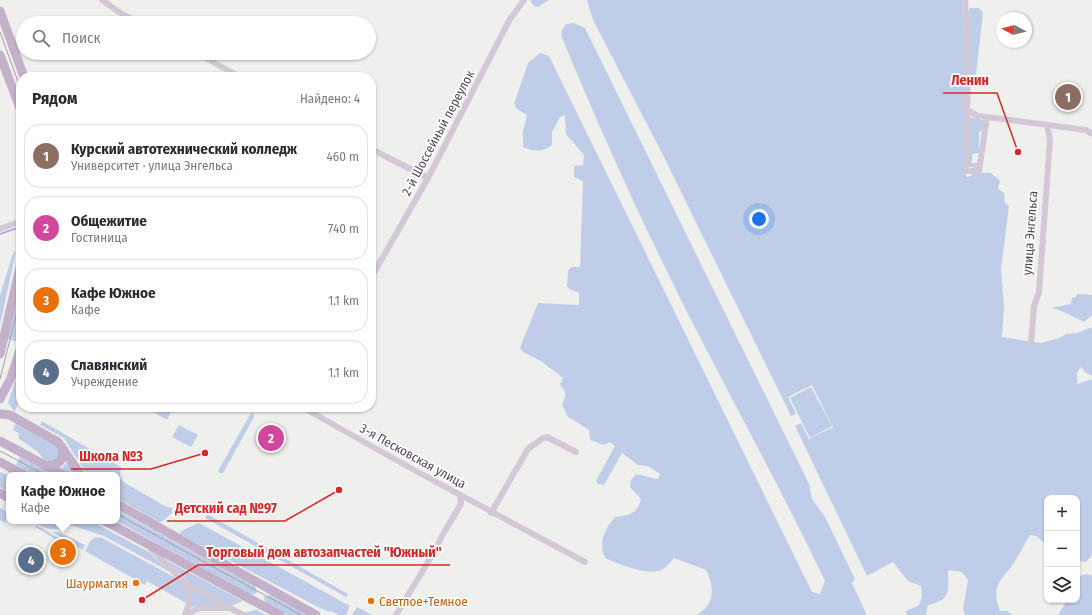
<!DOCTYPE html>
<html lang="ru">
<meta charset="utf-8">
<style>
body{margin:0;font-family:"Fira Sans Condensed",sans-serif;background:#f7f7f7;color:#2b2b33}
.controls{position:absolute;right:12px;bottom:12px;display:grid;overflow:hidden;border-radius:8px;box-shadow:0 1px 3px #0004}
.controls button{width:36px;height:36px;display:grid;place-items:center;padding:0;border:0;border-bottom:1px solid #e1e1e2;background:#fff;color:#2b2b33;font:20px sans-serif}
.compass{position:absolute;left:996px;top:12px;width:36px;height:36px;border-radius:50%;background:#fff;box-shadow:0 1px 3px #0004;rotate:277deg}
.you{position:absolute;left:759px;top:219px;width:14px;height:14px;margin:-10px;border:3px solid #fff;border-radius:50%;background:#1a73e8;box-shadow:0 0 0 6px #1a73e833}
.badge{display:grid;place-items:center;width:26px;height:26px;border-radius:50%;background:#b22dca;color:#fff;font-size:13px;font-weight:700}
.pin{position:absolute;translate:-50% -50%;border:2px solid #fff;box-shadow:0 1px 4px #0006}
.popup{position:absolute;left:6px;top:472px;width:114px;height:52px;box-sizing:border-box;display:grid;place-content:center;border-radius:8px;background:#fff;filter:drop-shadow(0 1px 3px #0005);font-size:13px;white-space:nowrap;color:#7c7c81}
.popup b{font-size:15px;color:#2b2b33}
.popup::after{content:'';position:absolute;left:50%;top:100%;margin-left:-8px;border:8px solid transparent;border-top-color:#fff}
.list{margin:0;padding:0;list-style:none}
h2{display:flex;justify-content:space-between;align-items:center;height:52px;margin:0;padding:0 16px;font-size:17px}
h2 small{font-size:13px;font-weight:400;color:#7c7c81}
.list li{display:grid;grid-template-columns:26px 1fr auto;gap:12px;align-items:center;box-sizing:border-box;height:64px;margin:0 8px 8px;padding:0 8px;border:1px solid #e1e1e2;border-radius:16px}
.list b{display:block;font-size:15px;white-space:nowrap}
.list p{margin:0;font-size:13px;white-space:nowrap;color:#7c7c81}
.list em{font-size:13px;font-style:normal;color:#7c7c81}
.icon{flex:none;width:22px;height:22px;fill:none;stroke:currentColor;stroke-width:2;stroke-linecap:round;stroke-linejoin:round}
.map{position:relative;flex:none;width:1092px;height:615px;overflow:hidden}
.search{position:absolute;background:#fff;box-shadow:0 1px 3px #0004;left:16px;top:16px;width:360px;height:44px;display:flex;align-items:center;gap:10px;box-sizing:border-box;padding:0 14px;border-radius:22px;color:#7c7c81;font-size:15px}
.panel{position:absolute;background:#fff;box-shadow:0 1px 3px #0004;left:16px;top:72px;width:360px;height:340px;border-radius:16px}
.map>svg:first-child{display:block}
.green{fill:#c0cde9}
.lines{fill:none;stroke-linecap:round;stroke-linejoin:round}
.stream{stroke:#b992e1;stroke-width:1.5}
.street{stroke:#d2c8d6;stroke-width:6}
.primary{stroke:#c3b0c9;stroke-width:9}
.tram{stroke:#a49da6;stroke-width:1}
.food-dot{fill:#e8710a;stroke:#fff;stroke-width:1.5}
.labels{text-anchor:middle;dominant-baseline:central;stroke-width:3.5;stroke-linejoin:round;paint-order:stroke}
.street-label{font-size:13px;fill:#544858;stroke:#fff}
.food-label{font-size:13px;fill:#c56008;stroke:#fff;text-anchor:end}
.leader{fill:none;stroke:#d62828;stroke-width:1.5}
.callout-dot{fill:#d62828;stroke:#fff;stroke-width:1.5}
.callout-label{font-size:14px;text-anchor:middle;font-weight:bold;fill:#d62828;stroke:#fff;stroke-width:3.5;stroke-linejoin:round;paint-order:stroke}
</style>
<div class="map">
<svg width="1092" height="615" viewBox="0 0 1092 615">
<rect width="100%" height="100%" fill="#eff0ed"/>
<g class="green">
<path d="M 530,0 L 549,0 L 538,7 L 534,6 Z"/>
<path d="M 587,0 L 962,0 L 966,69 L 965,174 L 967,177 L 971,176 L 974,172 L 991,173 L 1000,181 L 998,189 L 1004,193 L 1005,203 L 1009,206 L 1001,269 L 1004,307 L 1002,337 L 1041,343 L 1059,338 L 1066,334 L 1077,333 L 1092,327 L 1092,376 L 1085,372 L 1081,367 L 1077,373 L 1077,384 L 1092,379 L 1092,555 L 1086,562 L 1077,561 L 1077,498 L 1047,498 L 1047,545 L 1036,536 L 1030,535 C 1024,545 1019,555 1013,564 C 999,584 991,585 1000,611 L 1007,611 L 1012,615 L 965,615 L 963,609 L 968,580 L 962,572 L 948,570 C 948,592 952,599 928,605 L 926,615 L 907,615 L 906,611 L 919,605 L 922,597 L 921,586 L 908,581 L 893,562 L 867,576 L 795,426 L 801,423 L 809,439 L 833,427 L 812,385 L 788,397 L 796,414 L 791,416 L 664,157 L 593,20 Z"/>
<path d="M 970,8 L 979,8 L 983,13 L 976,74 L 973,76 L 970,74 L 968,13 Z"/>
<path d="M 574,23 L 585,28 L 809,484 L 812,499 L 825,517 L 855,579 L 852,583 L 866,613 L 865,615 L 697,615 C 715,604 715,588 706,570 L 674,558 C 671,561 667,567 663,569 C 650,577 618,564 605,558 C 598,542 605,529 615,517 C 629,516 638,513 641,499 L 630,487 L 631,480 L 636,474 L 658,479 L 660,474 L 648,466 L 638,465 L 622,453 L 604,485 L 598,484 L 596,481 L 615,446 L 610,442 L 604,445 L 590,440 L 589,430 L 567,416 L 562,404 C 567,395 566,392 560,384 L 563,378 L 541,361 L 523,352 L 520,348 L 538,303 L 579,305 L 579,293 L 569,289 L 567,286 L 568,271 L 571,267 L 580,267 L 583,181 L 574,177 L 574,166 L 583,165 L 584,155 L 566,134 L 565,115 L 560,117 L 552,132 L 552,145 C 543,152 533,152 523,147 L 523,131 L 527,115 L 517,109 L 514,104 L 528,63 L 540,53 L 549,56 L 812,592 L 820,594 L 825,581 C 781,489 732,400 686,310 C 641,220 599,128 561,35 L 562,30 L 566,24 Z"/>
<path d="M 969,117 L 984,120 L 983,129 L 979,132 L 979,153 L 972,154 L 972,163 L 978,163 L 977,168 L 968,167 Z"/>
<path d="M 16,251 L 0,325 L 0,296 L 13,253 Z"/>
<path d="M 21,278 L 21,334 L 19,342 L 6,339 Z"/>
<path d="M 1077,294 L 1092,295 L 1092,315 L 1084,322 C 1076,318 1059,309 1051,308 L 1071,304 L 1072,298 L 1076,297 Z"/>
<path d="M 15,381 L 19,383 C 22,392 18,404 15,412 L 8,403 Z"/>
<path d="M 811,387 L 832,426 L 810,438 L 790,398 Z"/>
<path d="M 144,407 L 174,407 L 167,420 Z"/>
<path d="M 251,413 L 254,413 L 254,417 L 223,473 L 220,473 L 218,471 Z"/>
<path d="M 42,421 L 121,467 L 120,475 L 123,482 L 165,506 L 172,508 L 172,513 L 163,521 L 159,522 L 117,498 L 117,475 L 87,475 L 64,438 L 40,425 Z"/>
<path d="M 16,423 L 55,445 L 60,450 L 59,457 L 51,463 L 44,460 L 38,452 L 18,438 L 19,433 L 13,430 Z"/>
<path d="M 179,425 L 198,435 L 191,447 L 172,437 Z"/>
<path d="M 20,457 L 53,475 L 34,475 L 16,465 Z"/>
<path d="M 68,461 L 77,475 L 71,475 L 61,469 Z"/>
<path d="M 0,472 L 9,475 L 9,492 L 0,487 Z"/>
<path d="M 0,508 L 9,513 L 5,523 L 0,520 Z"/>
<path d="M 117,510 L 255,586 L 257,592 L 255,594 L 250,595 L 117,521 Z"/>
<path d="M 207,514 L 348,594 L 346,597 L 205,518 Z"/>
<path d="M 32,521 L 91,521 L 149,552 L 170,572 L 104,536 L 70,525 C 52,532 48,530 32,521 Z"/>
<path d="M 199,523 L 350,606 L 346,615 L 339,615 L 331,611 L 329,612 L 316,606 L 180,534 L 181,531 Z"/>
<path d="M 36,525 L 78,549 L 77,552 L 35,527 Z"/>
<path d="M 52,532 L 59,532 L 85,545 L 83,550 Z"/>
<path d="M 96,537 L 102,538 L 178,579 L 185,587 L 188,604 L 147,581 L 145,585 L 85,551 L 91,540 Z"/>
<path d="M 164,559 L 243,601 L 231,606 L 191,584 Z"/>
<path d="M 1086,574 L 1092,576 L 1092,615 L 1058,615 L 1067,600 L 1077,600 L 1077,582 L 1080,576 Z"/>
<path d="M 190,588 L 222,606 L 195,606 L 191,608 L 192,601 Z"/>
<path d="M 270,595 L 310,615 L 287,615 L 265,603 L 264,597 Z"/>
<path d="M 357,607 L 372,615 L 352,615 Z"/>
<path d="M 256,610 L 266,615 L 247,615 L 243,613 Z"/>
</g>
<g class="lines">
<path class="stream" d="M 0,234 L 20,227"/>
<g class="street">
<path d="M 102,0 L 122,14 L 140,23"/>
<path d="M 965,0 L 968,70 L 966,171 L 979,171 L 987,117 L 978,116 L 967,110"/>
<path d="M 197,53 L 240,77"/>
<path d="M 987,117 L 1086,130 L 1092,134"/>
<path d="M 371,149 L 428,178"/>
<path d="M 0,229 L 21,221"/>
<path d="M 371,278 L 428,178 L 510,19 L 524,0"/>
<path d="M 1031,342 L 1034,306 L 1039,292 L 1050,140 L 1047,125"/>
<path d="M 302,407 L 414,470 L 585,562"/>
<path d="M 491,513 L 528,449 L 543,438 L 547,437 L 576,452"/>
<path d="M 151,549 L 186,584 L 243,615"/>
<path d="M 185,615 L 190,600 L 186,584"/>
<path d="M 186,615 L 199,608 L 228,608"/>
<path d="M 396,615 L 434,552 L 443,534 L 461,504 L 460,495"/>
</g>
<g class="primary">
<path d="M 0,11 L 24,77"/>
<path d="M 0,55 L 21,111"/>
<path d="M 0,354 L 21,263"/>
<path d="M 0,399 L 11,378 L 21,347"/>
<path d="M 0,414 L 10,415 L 58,442 L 81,475"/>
<path d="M 0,441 L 63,475"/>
<path d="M 0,462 L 24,475"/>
<path d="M 46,465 C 58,468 66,458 62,447"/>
<path d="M 0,493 L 9,498"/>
<path d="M 117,504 L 316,615"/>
<path d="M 105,521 L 280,615"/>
</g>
<g class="tram">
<path d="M 0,32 L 21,90"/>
<path d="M 0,379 L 21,296"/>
<path d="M 0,451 L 45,475"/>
<path d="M 117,514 L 301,615"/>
</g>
</g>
<g class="food-dot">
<circle cx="136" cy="583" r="4"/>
<circle cx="371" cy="601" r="4"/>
</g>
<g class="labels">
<g class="street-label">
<text transform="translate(438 133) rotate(-62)">2-й Шоссейный переулок</text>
<text transform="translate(1030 233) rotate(-86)">улица Энгельса</text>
<text transform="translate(413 456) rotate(29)">3-я Песковская улица</text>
</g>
<g class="food-label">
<text x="128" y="583">Шаурмагия</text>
<text x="379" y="601" text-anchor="start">Светлое+Темное</text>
</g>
</g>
<path class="leader" d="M1018 152L997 93H943M205 453L151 469H71M339 490L285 521H167M142 600L198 565H450"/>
<g class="callout-dot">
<circle cx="1018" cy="152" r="4"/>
<circle cx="205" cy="453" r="4"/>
<circle cx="339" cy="490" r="4"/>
<circle cx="142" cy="600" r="4"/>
</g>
<g class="callout-label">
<text x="970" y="85">Ленин</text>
<text x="111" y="461">Школа №3</text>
<text x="226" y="513">Детский сад №97</text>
<text x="324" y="557">Торговый дом автозапчастей "Южный"</text>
</g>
</svg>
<div class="controls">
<button>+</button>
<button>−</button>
<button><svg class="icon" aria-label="layers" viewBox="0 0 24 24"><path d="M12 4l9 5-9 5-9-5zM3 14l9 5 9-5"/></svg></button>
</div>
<svg class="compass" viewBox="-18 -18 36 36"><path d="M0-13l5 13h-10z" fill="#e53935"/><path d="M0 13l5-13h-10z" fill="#7c7c81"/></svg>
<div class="you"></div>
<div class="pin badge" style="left:1068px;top:97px;background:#8d6e63">1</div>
<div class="pin badge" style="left:271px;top:438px;background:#d1479c">2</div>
<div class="pin badge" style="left:63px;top:552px;background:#e8710a">3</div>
<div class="popup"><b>Кафе Южное</b>Кафе</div>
<div class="pin badge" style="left:31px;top:560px;background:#5c6f8a">4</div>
<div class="search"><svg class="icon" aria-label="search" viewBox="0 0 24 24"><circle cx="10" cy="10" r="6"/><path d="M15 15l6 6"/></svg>Поиск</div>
<section class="panel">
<h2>Рядом<small>Найдено: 4</small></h2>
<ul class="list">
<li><span class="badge" style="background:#8d6e63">1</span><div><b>Курский автотехнический колледж</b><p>Университет · улица Энгельса</p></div><em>460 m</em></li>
<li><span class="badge" style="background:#d1479c">2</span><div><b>Общежитие</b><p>Гостиница</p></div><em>740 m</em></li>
<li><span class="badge" style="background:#e8710a">3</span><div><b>Кафе Южное</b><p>Кафе</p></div><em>1.1 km</em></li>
<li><span class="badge" style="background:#5c6f8a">4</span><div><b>Славянский</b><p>Учреждение</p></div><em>1.1 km</em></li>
</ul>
</section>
</div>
